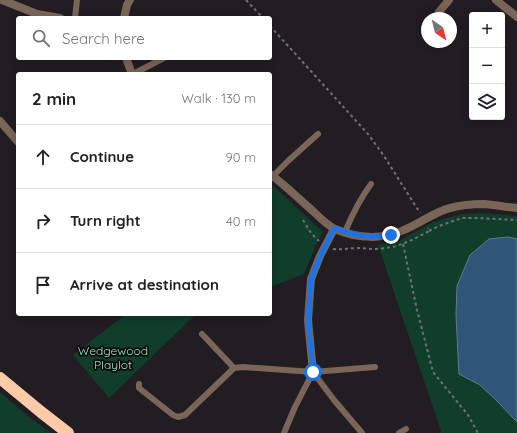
<!DOCTYPE html>
<meta charset="utf-8">
<style>
body{margin:0;font-family:Quicksand,sans-serif;background:#f2f2f2;color:#202124}
.controls{position:absolute;right:12px;top:12px;display:grid;overflow:hidden;border-radius:4px;box-shadow:0 2px 10px #0003}
.controls button{width:36px;height:36px;display:grid;place-items:center;padding:0;border:0;border-bottom:1px solid #e0e0e0;background:#fff;color:#202124;font:20px sans-serif}
.compass{position:absolute;left:421px;top:12px;width:36px;height:36px;border-radius:50%;background:#fff;box-shadow:0 2px 10px #0003;rotate:145deg}
.stop{position:absolute;width:12px;height:12px;margin:-9px;border:3px solid #1a73e8;border-radius:50%;background:#fff}
.stop.end{background:#1a73e8;border-color:#fff;box-shadow:0 1px 4px #0008}
.list{margin:0;padding:0;list-style:none}
h2{display:flex;justify-content:space-between;align-items:center;height:52px;margin:0;padding:0 16px;font-size:17px}
h2 small{font-size:13px;font-weight:400;color:#757577}
.list li{display:grid;grid-template-columns:26px 1fr auto;gap:12px;align-items:center;box-sizing:border-box;height:64px;padding:0 16px;border-top:1px solid #e0e0e0}
.list b{display:block;font-size:15px;white-space:nowrap}
.list em{font-size:13px;font-style:normal;color:#757577}
.icon{flex:none;width:22px;height:22px;fill:none;stroke:currentColor;stroke-width:2;stroke-linecap:round;stroke-linejoin:round}
.map{position:relative;flex:none;width:517px;height:433px;overflow:hidden}
.search{position:absolute;background:#fff;box-shadow:0 2px 10px #0003;left:16px;top:16px;width:256px;height:44px;display:flex;align-items:center;gap:10px;box-sizing:border-box;padding:0 14px;border-radius:4px;color:#757577;font-size:15px}
.panel{position:absolute;background:#fff;box-shadow:0 2px 10px #0003;left:16px;top:72px;width:256px;height:244px;border-radius:4px}
.map>svg:first-child{display:block}
.green{fill:#113d2b}
.water{fill:#2f5579;stroke:#607a95}
.lines{fill:none;stroke-linecap:round;stroke-linejoin:round}
.path{stroke:#747176;stroke-width:2;stroke-dasharray:3 3;stroke-linecap:butt}
.service{stroke:#7a6658;stroke-width:6}
.minor{stroke:#7a6658;stroke-width:8}
.tertiary{stroke:#7a6658;stroke-width:8}
.motorway{stroke:#fecba9;stroke-width:12}
.route{stroke:#1a73e8;stroke-width:5}
.labels{text-anchor:middle;dominant-baseline:central;stroke-width:3.5;stroke-linejoin:round;paint-order:stroke}
.park-label{font-size:12px;fill:#96eec4;stroke:#0a080b}
</style>
<div class="map">
<svg width="517" height="433" viewBox="0 0 517 433">
<rect width="100%" height="100%" fill="#211d23"/>
<g class="green">
<path d="M 270,183 L 323,232 L 316,245 L 304,274 L 270,287 Z"/>
<path d="M 481,213 L 517,216 L 517,433 L 440,433 L 441,431 L 378,245 L 397,242 L 433,222 L 462,214 Z"/>
<path d="M 126,314 L 200,314 L 194,316 L 109,398 L 73,355 Z"/>
<path d="M 0,392 L 29,417 L 51,433 L 0,433 Z"/>
</g>
<path class="water" d="M 508,237 L 517,239 L 517,422 L 496,400 L 480,385 L 459,374 L 456,315 L 457,286 L 470,255 L 489,239 Z"/>
<g class="lines">
<g class="path">
<path d="M 246,0 L 263,18"/>
<path d="M 270,26 L 368,134 L 384,156 L 420,213"/>
<path d="M 303,220 L 311,233 L 319,241"/>
<path d="M 429,231 L 439,226 L 462,218 L 476,218 L 517,220"/>
<path d="M 403,244 L 417,310 L 433,372 L 468,415 L 478,433"/>
<path d="M 333,249 C 341,250 349,248 358,248 C 363,248 368,249 373,249 C 395,249 411,241 429,231 L 428,228"/>
</g>
<g class="service">
<path d="M 75,18 L 77,0"/>
<path d="M 133,74 L 164,58"/>
<path d="M 273,176 L 288,161 L 318,134"/>
<path d="M 345,232 C 352,215 360,199 371,184"/>
<path d="M 202,334 L 234,368"/>
<path d="M 313,372 L 334,400 L 362,433"/>
<path d="M 139,384 L 139,388 L 173,415 L 178,417 L 185,415 L 234,368 L 243,367 L 313,372 L 375,367"/>
<path d="M 284,433 L 295,407 L 313,372"/>
<path d="M 399,433 L 406,429"/>
</g>
<g class="minor">
<path d="M 2,0 L 37,14 L 60,18"/>
<path d="M 439,12 L 449,0"/>
<path d="M 124,18 L 127,5 L 130,0"/>
<path d="M 126,58 L 132,74"/>
<path d="M 0,121 L 18,142"/>
<path d="M 270,174 C 285,185 299,199 314,212 C 320,218 327,225 335,229 C 358,239 384,240 406,229 C 421,223 434,212 450,208 C 461,205 473,204 484,204 C 495,205 506,207 517,208"/>
<path d="M 313,372 L 308,320 L 311,279 L 320,256 L 334,229"/>
</g>
<path class="tertiary" d="M 496,0 L 517,17"/>
<path class="motorway" d="M 0,378 L 41,412 L 68,433"/>
</g>
<g class="lines">
<path class="route" d="M 313,372 L 308,320 L 311,279 L 320,256 L 334,228 C 355,236 369,238 391,235"/>
</g>
<g class="labels">
<g class="park-label">
<text x="113" y="350">Wedgewood<tspan x="113" dy="14">Playlot</tspan></text>
</g>
</g>
</svg>
<div class="controls">
<button>+</button>
<button>−</button>
<button><svg class="icon" aria-label="layers" viewBox="0 0 24 24"><path d="M12 4l9 5-9 5-9-5zM3 14l9 5 9-5"/></svg></button>
</div>
<svg class="compass" viewBox="-18 -18 36 36"><path d="M0-13l5 13h-10z" fill="#e53935"/><path d="M0 13l5-13h-10z" fill="#757577"/></svg>
<div class="stop" style="left:313px;top:372px"></div>
<div class="stop end" style="left:391px;top:235px"></div>
<div class="search"><svg class="icon" aria-label="search" viewBox="0 0 24 24"><circle cx="10" cy="10" r="6"/><path d="M15 15l6 6"/></svg>Search here</div>
<section class="panel">
<h2>2 min<small>Walk · 130 m</small></h2>
<ul class="list">
<li><svg class="icon" aria-label="ahead" viewBox="0 0 24 24"><path d="M12 20V5M6 11l6-6 6 6"/></svg><div><b>Continue</b></div><em>90 m</em></li>
<li><svg class="icon" aria-label="right" viewBox="0 0 24 24"><path d="M7 20v-9h11M14 6l5 5-5 5"/></svg><div><b>Turn right</b></div><em>40 m</em></li>
<li><svg class="icon" aria-label="arrive" viewBox="0 0 24 24"><path d="M6 21V4h12l-3 4 3 4H6"/></svg><div><b>Arrive at destination</b></div></li>
</ul>
</section>
</div>
